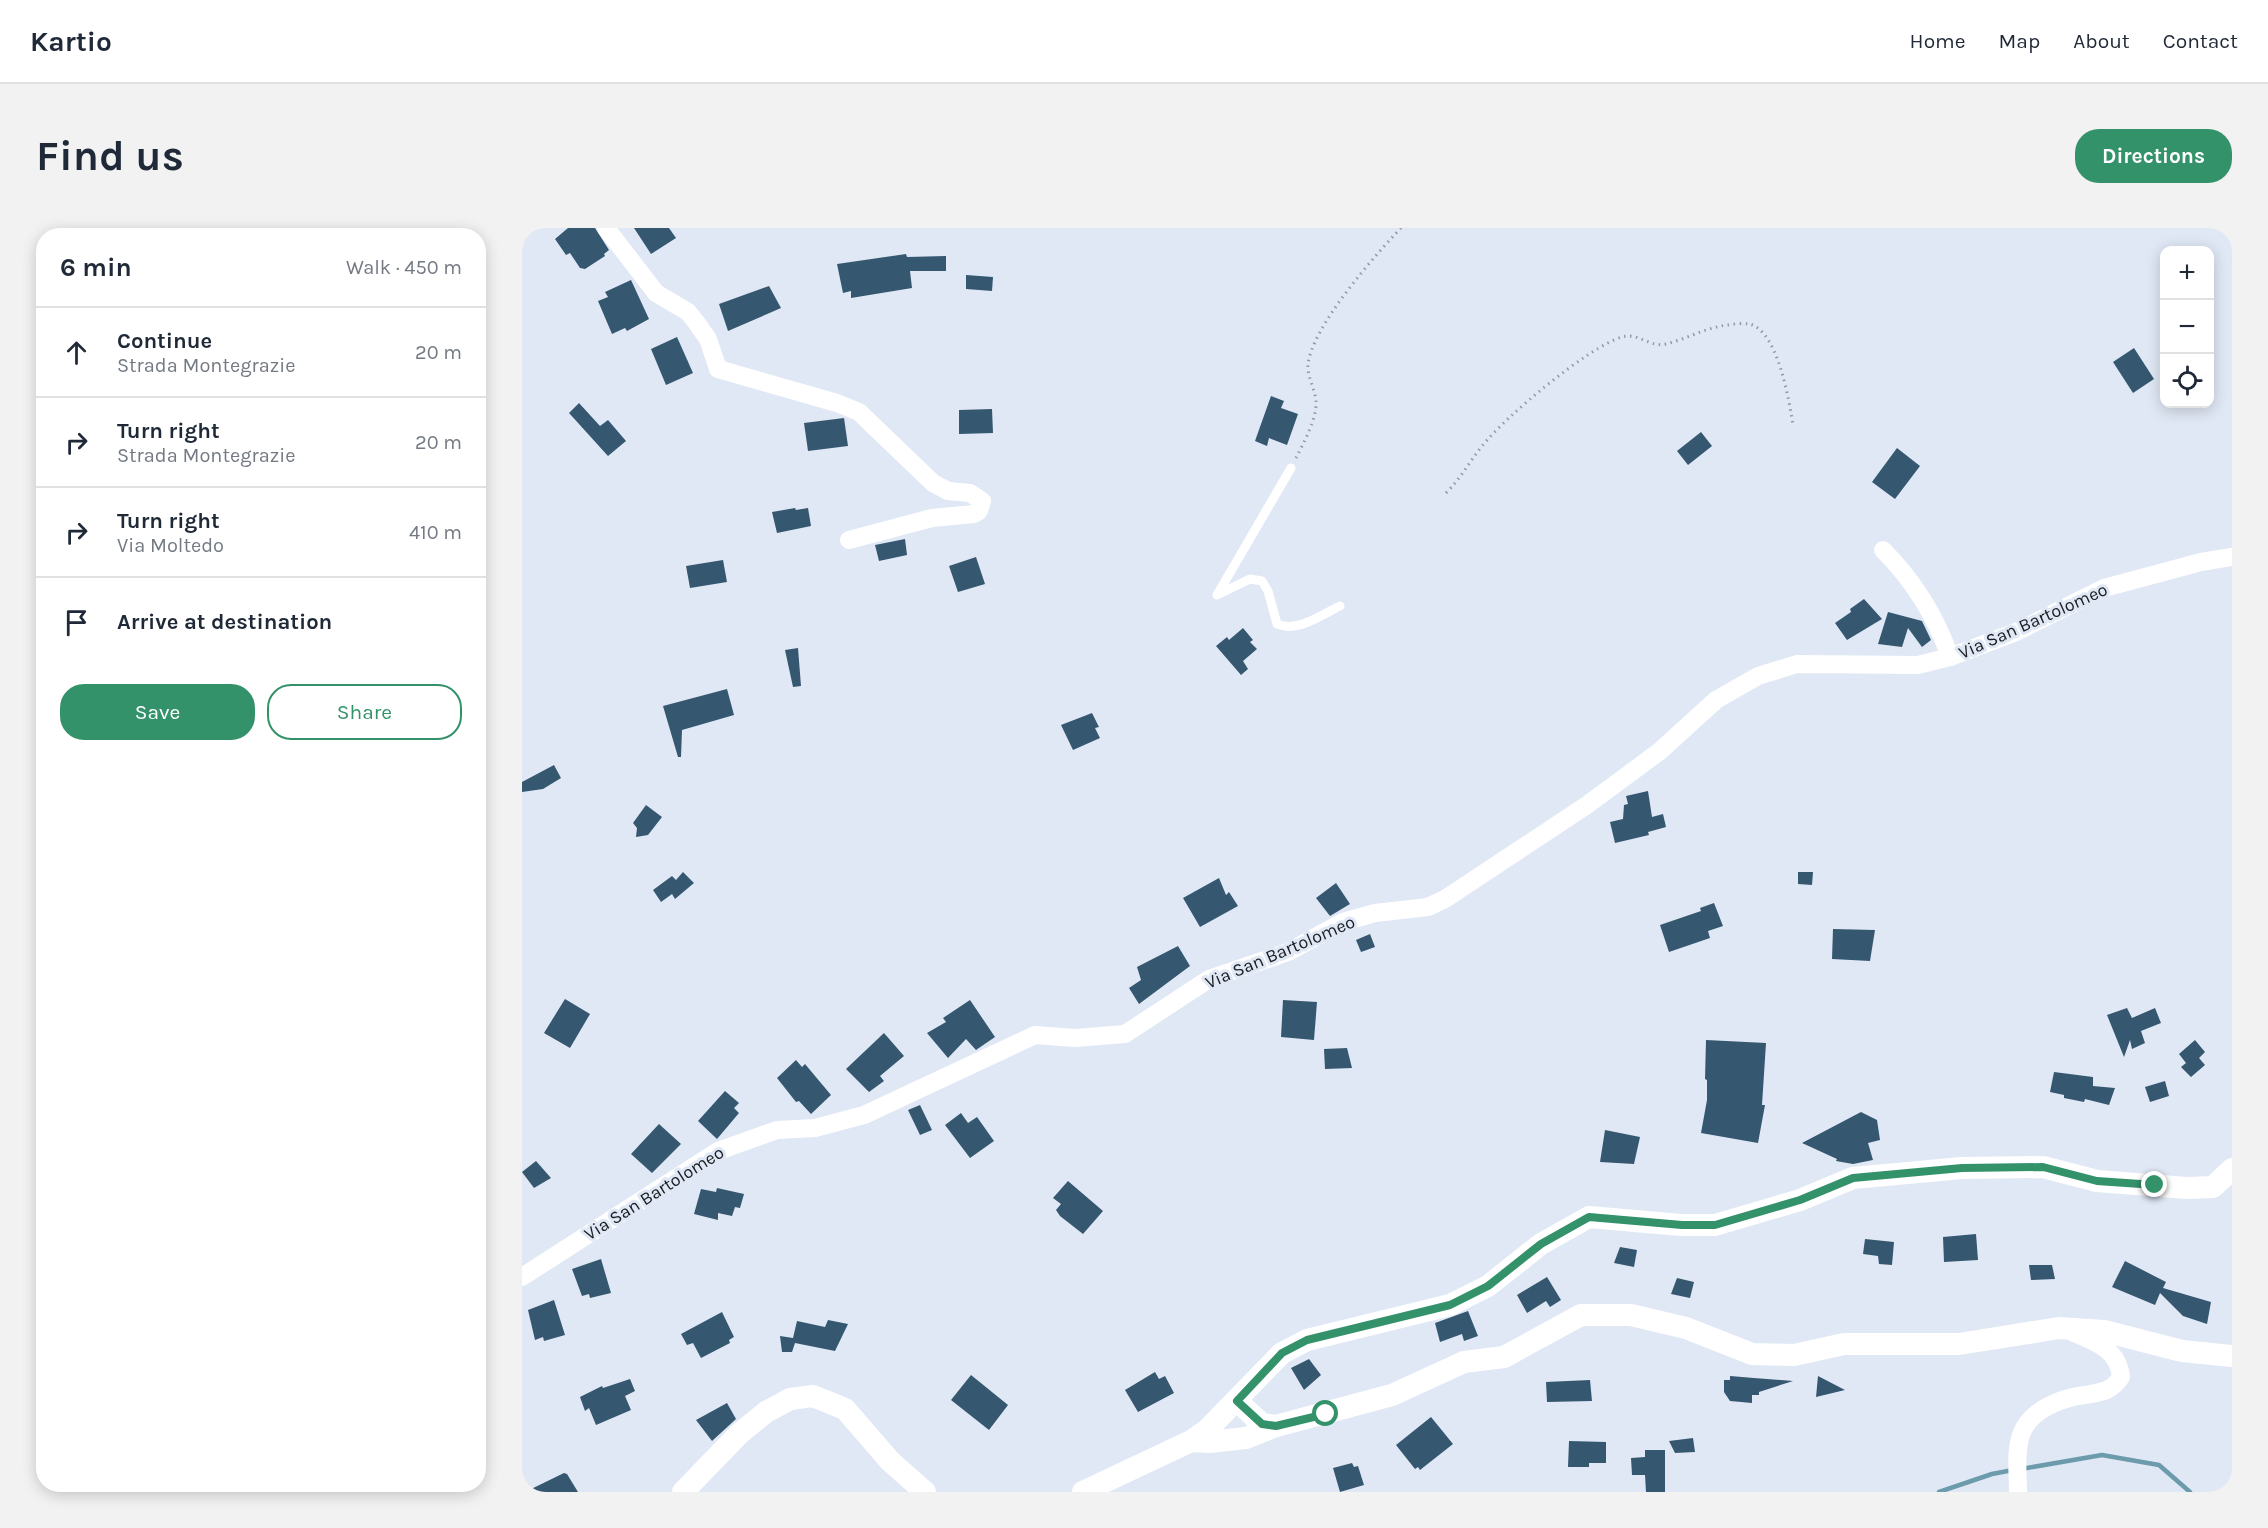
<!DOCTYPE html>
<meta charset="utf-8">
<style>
body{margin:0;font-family:Karla,sans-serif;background:#f2f2f3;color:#1f2937}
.controls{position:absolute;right:18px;top:18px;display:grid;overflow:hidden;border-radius:12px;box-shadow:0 3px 15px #0003}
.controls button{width:54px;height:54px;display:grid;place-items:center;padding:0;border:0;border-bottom:2px solid #e0e1e3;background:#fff;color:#1f2937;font:30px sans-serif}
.stop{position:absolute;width:18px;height:18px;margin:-14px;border:4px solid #34926b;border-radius:50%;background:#fff}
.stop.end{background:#34926b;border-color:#fff;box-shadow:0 2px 6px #0008}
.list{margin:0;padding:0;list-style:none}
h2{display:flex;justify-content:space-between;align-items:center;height:78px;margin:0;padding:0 24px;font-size:26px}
h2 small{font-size:20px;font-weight:400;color:#747a83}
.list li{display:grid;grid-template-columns:39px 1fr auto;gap:18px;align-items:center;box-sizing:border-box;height:90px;padding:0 24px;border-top:2px solid #e0e1e3}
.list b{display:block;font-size:22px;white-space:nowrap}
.list p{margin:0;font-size:20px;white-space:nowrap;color:#747a83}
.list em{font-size:20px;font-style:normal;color:#747a83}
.actions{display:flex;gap:12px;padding:18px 24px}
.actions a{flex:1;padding:14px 0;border:2px solid #34926b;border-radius:24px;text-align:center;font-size:21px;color:#34926b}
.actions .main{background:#34926b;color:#fff}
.icon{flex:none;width:33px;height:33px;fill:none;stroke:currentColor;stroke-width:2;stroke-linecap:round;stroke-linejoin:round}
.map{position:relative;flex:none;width:1710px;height:1264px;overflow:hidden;border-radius:24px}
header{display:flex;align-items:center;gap:36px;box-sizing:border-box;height:84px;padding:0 30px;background:#fff;border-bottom:2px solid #e0e1e3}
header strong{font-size:28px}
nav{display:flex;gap:33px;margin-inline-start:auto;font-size:21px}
.intro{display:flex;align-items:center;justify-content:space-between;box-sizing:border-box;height:144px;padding:0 36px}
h1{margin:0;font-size:42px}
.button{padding:15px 27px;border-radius:24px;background:#34926b;color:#fff;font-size:21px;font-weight:700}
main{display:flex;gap:36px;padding:0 36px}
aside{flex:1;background:#fff;border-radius:24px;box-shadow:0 3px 15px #0003}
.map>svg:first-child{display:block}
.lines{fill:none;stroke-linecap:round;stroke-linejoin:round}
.stream{stroke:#6c9bab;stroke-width:4.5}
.building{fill:#35576f}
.path{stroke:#949aa3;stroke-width:3;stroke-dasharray:1.5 4.5;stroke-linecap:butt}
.service{stroke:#fff;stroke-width:9}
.minor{stroke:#fff;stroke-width:18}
.tertiary{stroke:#fff;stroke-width:22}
.route{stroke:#34926b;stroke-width:8}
.labels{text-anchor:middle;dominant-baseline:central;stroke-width:6;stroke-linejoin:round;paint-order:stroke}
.street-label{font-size:18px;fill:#1a1d21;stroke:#e0e8f5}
</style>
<header>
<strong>Kartio</strong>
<nav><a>Home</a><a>Map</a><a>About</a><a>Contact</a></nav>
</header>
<div class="intro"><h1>Find us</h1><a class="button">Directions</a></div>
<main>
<aside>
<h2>6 min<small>Walk · 450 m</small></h2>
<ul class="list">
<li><svg class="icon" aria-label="ahead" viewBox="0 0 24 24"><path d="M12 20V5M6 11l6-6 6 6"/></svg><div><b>Continue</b><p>Strada Montegrazie</p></div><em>20 m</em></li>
<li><svg class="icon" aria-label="right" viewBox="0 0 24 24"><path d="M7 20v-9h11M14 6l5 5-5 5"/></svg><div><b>Turn right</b><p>Strada Montegrazie</p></div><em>20 m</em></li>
<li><svg class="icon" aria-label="right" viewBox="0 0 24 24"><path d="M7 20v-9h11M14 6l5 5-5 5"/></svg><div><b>Turn right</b><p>Via Moltedo</p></div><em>410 m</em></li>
<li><svg class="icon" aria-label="arrive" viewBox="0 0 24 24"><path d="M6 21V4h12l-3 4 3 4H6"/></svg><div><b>Arrive at destination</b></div></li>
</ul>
<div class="actions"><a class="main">Save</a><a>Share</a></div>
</aside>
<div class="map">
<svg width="1710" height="1264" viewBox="0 0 1710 1264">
<rect width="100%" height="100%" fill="#e0e8f5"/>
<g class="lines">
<g class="stream">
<path d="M 1499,1241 L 1580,1227 L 1637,1237 L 1668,1264"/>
<path d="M 1417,1264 L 1470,1246 L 1491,1242"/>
</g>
</g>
<g class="building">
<path d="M 46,0 L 73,0 L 87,22 L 82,26 L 83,28 L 63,41 L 58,40 L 48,25 L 44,27 L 33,11 Z"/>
<path d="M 112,0 L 147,0 L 154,10 L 129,26 Z"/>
<path d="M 384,26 L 385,29 L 424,28 L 424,43 L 388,43 L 390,60 L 329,70 L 329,63 L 321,65 L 315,36 Z"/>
<path d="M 444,47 L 471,49 L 470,63 L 444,61 Z"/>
<path d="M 109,52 L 127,91 L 105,103 L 103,100 L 90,106 L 76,73 L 86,69 L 83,64 Z"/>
<path d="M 247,58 L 259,80 L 206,103 L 197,76 Z"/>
<path d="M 155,109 L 171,145 L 144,157 L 129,121 Z"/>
<path d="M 1612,120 L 1632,151 L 1611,165 L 1591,134 Z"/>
<path d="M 749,168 L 762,173 L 759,180 L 776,186 L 765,217 L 747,210 L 745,218 L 733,213 Z"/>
<path d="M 57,175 L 78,198 L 86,192 L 104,213 L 86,228 L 47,185 Z"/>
<path d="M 470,181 L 471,205 L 437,206 L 437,182 Z"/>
<path d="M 322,190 L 326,218 L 286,223 L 282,195 Z"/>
<path d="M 1179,204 L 1190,218 L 1166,237 L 1155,223 Z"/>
<path d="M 1375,220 L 1398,238 L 1373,271 L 1350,254 Z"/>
<path d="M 273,280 L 274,282 L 286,280 L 289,298 L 255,305 L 250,284 Z"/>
<path d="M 383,311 L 385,327 L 357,333 L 353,317 Z"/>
<path d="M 454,329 L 463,356 L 436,364 L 427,338 Z"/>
<path d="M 201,332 L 205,354 L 168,360 L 164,338 Z"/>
<path d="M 1342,371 L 1360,391 L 1325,412 L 1313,395 L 1329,384 L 1328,381 Z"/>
<path d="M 1366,384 L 1400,393 L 1409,412 L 1400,419 L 1386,400 L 1380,419 L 1356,416 Z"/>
<path d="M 721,400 L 731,412 L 728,414 L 735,421 L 721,433 L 726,441 L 719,447 L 694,418 L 705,409 L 707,412 Z"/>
<path d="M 276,420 L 279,458 L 271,459 L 263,422 Z"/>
<path d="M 205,461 L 212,487 L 160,502 L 159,529 L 156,529 L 141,478 Z"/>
<path d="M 570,485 L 577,499 L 573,500 L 578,510 L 551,522 L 539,497 Z"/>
<path d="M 32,537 L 39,550 L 21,561 L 0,564 L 0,554 Z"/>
<path d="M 1126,563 L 1130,589 L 1141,586 L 1144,599 L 1126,604 L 1127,607 L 1093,615 L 1088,594 L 1101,591 L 1102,577 L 1106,576 L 1104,568 Z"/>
<path d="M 124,577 L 140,589 L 126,607 L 114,609 L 115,600 L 111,595 Z"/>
<path d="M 161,644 L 172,655 L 153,671 L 150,666 L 139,674 L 131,662 L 150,648 L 154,652 Z"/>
<path d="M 1276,644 L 1291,644 L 1290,657 L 1276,656 Z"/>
<path d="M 697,650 L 704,667 L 707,664 L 716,678 L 678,699 L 661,670 Z"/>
<path d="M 814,655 L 828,676 L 808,688 L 794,670 Z"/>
<path d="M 1192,675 L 1201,698 L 1186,703 L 1188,710 L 1147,724 L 1138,697 L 1179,683 L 1178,680 Z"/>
<path d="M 1311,701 L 1353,702 L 1348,733 L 1310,731 Z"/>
<path d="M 848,706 L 853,719 L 839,724 L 834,712 Z"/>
<path d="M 656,718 L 668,738 L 617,776 L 607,760 L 619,752 L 615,739 Z"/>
<path d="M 43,771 L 68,786 L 48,820 L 22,805 Z"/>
<path d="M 448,772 L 473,809 L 454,822 L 444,811 L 426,830 L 405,805 L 424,794 L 421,790 Z"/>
<path d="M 761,772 L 795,774 L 792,812 L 759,809 Z"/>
<path d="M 1605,780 L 1610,790 L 1633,780 L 1639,795 L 1619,803 L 1623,815 L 1610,821 L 1608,812 L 1602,829 L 1585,787 Z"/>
<path d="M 362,805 L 382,828 L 358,848 L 362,853 L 347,864 L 324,841 Z"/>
<path d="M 1184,812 L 1244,815 L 1240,877 L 1243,877 L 1236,915 L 1179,905 L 1185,872 L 1185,852 L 1183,851 Z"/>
<path d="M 1673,812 L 1683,824 L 1677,830 L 1683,837 L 1669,849 L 1659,839 L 1664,835 L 1657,826 Z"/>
<path d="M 825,820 L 830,840 L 803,841 L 802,821 Z"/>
<path d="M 274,832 L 280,839 L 283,836 L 309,867 L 289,886 L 277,873 L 274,874 L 255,850 Z"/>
<path d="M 1532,844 L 1571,849 L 1571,858 L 1593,860 L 1587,877 L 1563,871 L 1562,874 L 1542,870 L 1542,867 L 1528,864 Z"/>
<path d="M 1643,853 L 1647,868 L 1628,874 L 1623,859 Z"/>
<path d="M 203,863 L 217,875 L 212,880 L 217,885 L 195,911 L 176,893 Z"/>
<path d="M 398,877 L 410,902 L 398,907 L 386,882 Z"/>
<path d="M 1339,884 L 1355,892 L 1358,912 L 1346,915 L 1351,932 L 1331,936 L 1314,933 L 1315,931 L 1280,915 Z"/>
<path d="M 439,885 L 446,895 L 455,889 L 472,913 L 448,930 L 423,897 Z"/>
<path d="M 137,896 L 159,916 L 130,945 L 109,926 Z"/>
<path d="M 1083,902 L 1118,909 L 1112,936 L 1078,934 Z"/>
<path d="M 14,933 L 29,950 L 12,960 L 0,944 Z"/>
<path d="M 546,953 L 581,983 L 561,1006 L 538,988 L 534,982 L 539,976 L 531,970 Z"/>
<path d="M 195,960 L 222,966 L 218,980 L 213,979 L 210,988 L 196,985 L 196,992 L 172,986 L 179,961 L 194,964 Z"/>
<path d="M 1454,1006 L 1456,1032 L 1422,1034 L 1421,1009 Z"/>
<path d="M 1343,1011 L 1372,1014 L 1370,1037 L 1357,1036 L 1356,1028 L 1341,1026 Z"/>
<path d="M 1098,1019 L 1115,1022 L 1112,1039 L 1092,1035 Z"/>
<path d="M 79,1031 L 89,1065 L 68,1070 L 67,1066 L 60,1068 L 50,1041 Z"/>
<path d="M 1603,1033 L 1644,1054 L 1641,1060 L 1689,1074 L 1685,1096 L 1661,1088 L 1638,1065 L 1633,1077 L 1590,1059 Z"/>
<path d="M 1507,1037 L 1530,1037 L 1533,1051 L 1509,1052 Z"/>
<path d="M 1025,1049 L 1039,1072 L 1028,1079 L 1024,1073 L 1005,1085 L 995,1067 Z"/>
<path d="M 1155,1050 L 1172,1054 L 1168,1070 L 1149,1066 Z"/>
<path d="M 32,1072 L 43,1107 L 22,1113 L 21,1109 L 13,1112 L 6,1082 Z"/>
<path d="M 946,1083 L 956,1108 L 942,1113 L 940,1106 L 918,1114 L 913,1095 Z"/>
<path d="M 200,1084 L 212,1109 L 207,1112 L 208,1115 L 179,1130 L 171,1115 L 165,1117 L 159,1106 Z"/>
<path d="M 306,1092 L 326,1096 L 313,1123 L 273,1115 L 270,1124 L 260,1124 L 258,1108 L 271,1110 L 275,1093 L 303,1099 Z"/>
<path d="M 787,1131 L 799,1147 L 782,1162 L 769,1140 Z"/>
<path d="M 633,1144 L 637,1151 L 643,1148 L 652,1165 L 616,1184 L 603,1162 Z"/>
<path d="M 449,1147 L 486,1177 L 467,1202 L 429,1172 Z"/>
<path d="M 1208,1148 L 1232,1150 L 1271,1153 L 1237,1164 L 1237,1167 L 1230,1167 L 1230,1175 L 1208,1173 L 1202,1164 L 1202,1152 L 1208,1152 Z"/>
<path d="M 1296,1148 L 1323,1162 L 1294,1169 Z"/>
<path d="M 108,1151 L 113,1163 L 103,1168 L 109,1182 L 74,1197 L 67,1180 L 63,1183 L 58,1169 L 80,1158 L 81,1160 Z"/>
<path d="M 1068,1152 L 1070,1173 L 1025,1174 L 1024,1154 Z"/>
<path d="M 205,1175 L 214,1191 L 190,1213 L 174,1192 Z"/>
<path d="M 909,1189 L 931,1216 L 898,1242 L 896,1239 L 893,1241 L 874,1217 Z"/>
<path d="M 1171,1210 L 1173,1224 L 1153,1225 L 1147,1213 Z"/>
<path d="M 1047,1213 L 1084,1214 L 1084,1235 L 1067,1235 L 1067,1239 L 1046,1239 Z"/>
<path d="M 1123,1222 L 1143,1222 L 1143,1264 L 1124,1264 L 1123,1247 L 1110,1247 L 1109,1230 L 1123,1229 Z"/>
<path d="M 830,1235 L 832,1239 L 836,1238 L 842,1257 L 818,1264 L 811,1240 Z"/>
<path d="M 42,1245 L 45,1246 L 56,1264 L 3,1264 Z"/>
</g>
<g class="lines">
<g class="path">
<path d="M 774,230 C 782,214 795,191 794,173 C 793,161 785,148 786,137 C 789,100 853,27 879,0"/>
<path d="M 924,265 C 940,249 947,234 960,218 C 983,189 1066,119 1100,109 C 1116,104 1128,120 1144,116 C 1164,111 1183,100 1205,97 C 1211,96 1221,95 1228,96 C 1256,104 1267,172 1271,197"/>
</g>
<path class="service" d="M 769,240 L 695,367 L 728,351 L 740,353 L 746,363 L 755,396 C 775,405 799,387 818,378"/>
<g class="minor">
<path d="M 84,0 L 134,65 L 166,84 L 174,94 L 186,111 L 196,141 L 315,175 L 337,184 L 411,255 L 426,263 L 448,265 L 460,273 L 457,283 L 452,286 L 410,290 L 327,312"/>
<path d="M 1361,322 C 1391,352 1414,389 1428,429"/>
<path d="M 0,1049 L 196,923 L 255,902 L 293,900 L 342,887 L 513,807 L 553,810 L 603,806 L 687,751 L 766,724 L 821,694 L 853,685 L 906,679 L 923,671 L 1065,577 L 1138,523 L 1194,472 L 1236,448 L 1275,436 L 1396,437 L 1428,429 L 1494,404 L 1582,360 L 1679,334 L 1710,329"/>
<path d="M 1496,1264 C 1496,1248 1493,1223 1499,1207 C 1507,1182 1539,1170 1563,1167 C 1580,1164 1590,1163 1599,1149 C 1596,1121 1574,1114 1550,1104"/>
</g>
<g class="tertiary">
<path d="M 715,1173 L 740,1196 L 754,1198"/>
<path d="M 669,1213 L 687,1214 L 724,1210 L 754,1198 L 870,1167 L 942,1134 L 982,1129 L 1059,1087 L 1109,1087 L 1164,1100 L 1230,1126 L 1272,1127 L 1322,1116 L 1437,1116 L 1537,1100 L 1582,1103 L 1660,1123 L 1710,1128"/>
<path d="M 161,1264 L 217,1206 L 244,1184 L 268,1171 L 291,1168 L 323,1181 L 368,1233 L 403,1264"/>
<path d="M 561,1264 L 669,1213 L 685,1202 L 760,1125 L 785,1112 L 928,1077 L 966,1058 L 1019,1016 L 1067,989 L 1159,997 L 1193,997 L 1278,972 L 1331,950 L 1440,940 L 1521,939 L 1575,953 L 1665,960 L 1691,959 L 1710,941"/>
</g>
</g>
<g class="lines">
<path class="route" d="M 804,1186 L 754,1198 L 740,1196 L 715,1173 L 760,1125 L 785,1112 L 928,1077 L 966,1058 L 1019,1016 L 1067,989 L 1160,997 L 1193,997 L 1278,972 L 1331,950 L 1440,940 L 1521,939 L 1575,953 L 1633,957"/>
</g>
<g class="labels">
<g class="street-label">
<text transform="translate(1511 393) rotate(-24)">Via San Bartolomeo</text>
<text transform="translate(758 724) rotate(-23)">Via San Bartolomeo</text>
<text transform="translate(132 965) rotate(-32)">Via San Bartolomeo</text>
</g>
</g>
</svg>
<div class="controls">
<button>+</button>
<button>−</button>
<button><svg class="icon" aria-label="locate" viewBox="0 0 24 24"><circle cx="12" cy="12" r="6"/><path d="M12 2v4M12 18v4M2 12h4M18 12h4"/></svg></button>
</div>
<div class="stop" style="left:804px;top:1186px"></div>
<div class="stop end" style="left:1633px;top:957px"></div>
</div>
</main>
